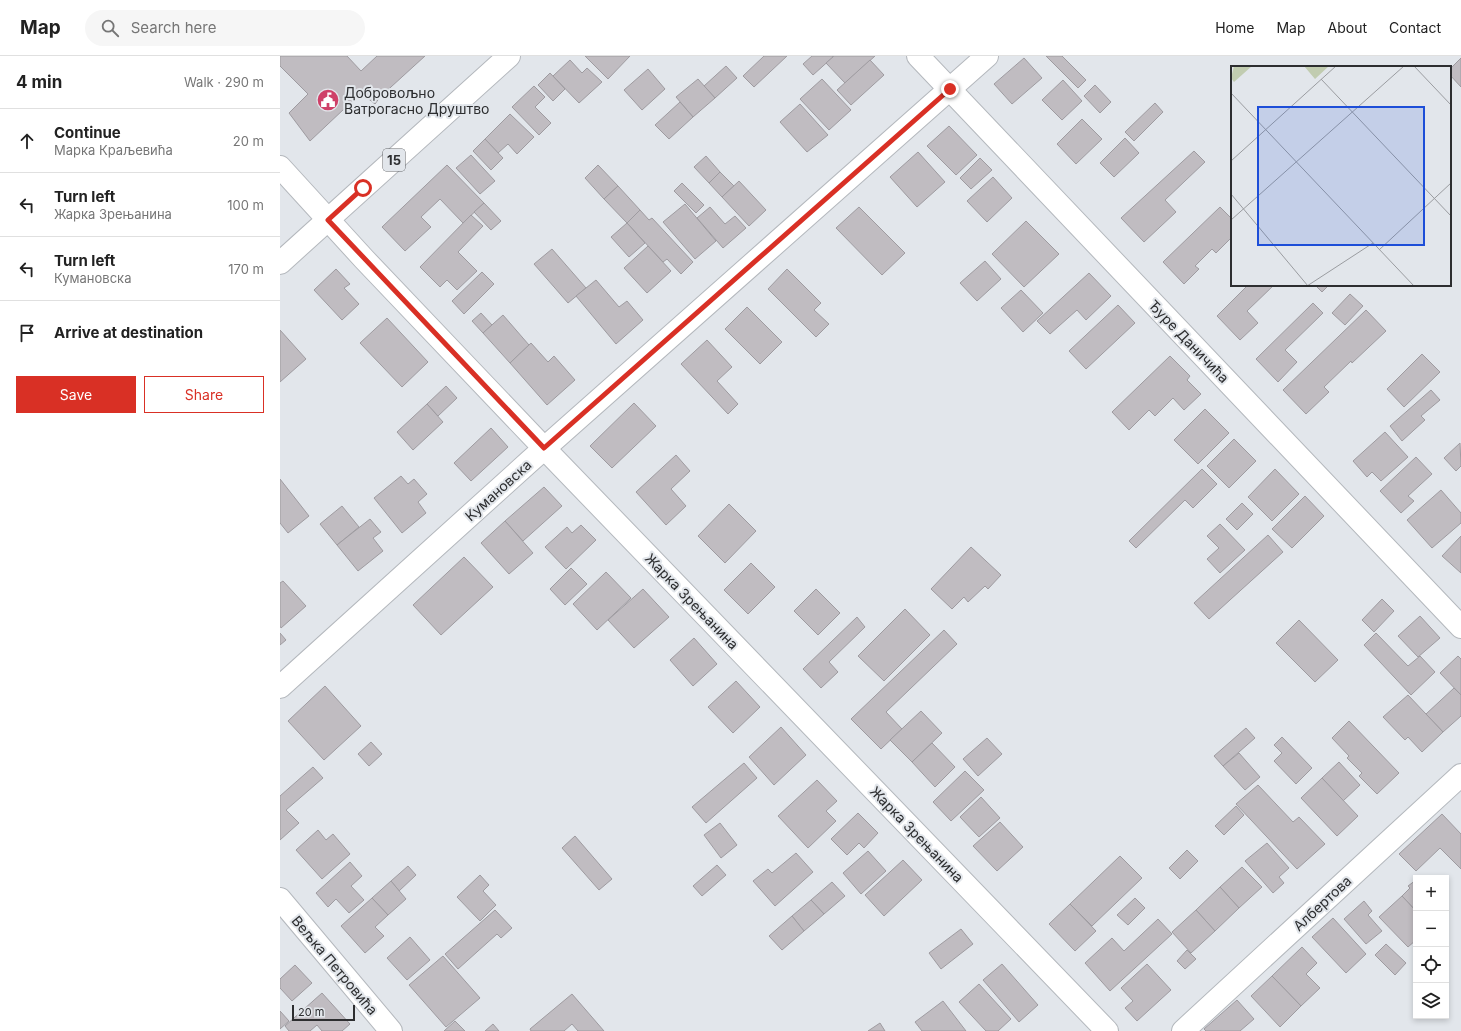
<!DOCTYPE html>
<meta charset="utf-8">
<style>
body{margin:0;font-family:Inter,sans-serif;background:#f6f6f6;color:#222}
.controls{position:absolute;right:12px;bottom:12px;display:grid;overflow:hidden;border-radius:0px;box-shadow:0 2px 6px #0003}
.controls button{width:36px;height:36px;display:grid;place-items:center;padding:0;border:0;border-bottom:1px solid #e0e0e0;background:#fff;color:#222;font:20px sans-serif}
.scale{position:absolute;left:12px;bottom:10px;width:63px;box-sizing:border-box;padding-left:4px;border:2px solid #2d2e30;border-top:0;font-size:11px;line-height:14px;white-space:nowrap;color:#2d2e30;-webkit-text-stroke:3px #e2e6eb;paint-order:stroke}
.stop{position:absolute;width:12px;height:12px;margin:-9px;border:3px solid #d93025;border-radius:50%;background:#fff}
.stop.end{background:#d93025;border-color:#fff;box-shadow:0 1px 4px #0008}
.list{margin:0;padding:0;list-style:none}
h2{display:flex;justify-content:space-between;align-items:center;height:52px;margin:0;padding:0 16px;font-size:17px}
h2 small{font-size:13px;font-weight:400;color:#767676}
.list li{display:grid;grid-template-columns:26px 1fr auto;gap:12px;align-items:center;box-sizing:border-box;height:64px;padding:0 16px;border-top:1px solid #e0e0e0}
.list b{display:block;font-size:15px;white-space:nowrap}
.list p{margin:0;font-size:13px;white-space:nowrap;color:#767676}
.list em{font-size:13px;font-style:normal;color:#767676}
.actions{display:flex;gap:8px;padding:12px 16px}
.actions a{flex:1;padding:9px 0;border:1px solid #d93025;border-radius:0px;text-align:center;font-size:14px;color:#d93025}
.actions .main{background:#d93025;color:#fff}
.icon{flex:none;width:22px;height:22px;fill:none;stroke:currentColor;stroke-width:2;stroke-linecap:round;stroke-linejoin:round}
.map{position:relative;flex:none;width:1181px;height:975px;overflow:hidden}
header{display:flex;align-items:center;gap:24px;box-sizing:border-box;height:56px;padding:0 20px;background:#fff;border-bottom:1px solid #e0e0e0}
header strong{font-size:19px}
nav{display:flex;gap:22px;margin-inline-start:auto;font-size:14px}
.search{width:280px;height:36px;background:#f6f6f6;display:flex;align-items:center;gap:10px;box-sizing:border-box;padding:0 14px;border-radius:22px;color:#767676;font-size:15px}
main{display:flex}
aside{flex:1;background:#fff}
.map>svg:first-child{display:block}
.building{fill:#c0bcc1;stroke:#9e9ba0}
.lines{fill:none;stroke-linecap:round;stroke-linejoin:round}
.minor-casing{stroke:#b4b8bd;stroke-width:24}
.major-casing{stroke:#b4b8bd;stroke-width:24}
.minor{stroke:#fff;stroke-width:22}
.major{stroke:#fff;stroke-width:22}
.route{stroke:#d93025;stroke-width:5}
.labels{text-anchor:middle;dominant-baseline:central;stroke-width:4;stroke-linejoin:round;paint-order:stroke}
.shield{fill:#e2e6eb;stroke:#636568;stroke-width:1}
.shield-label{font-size:13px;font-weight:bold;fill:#2d2e30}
.poi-label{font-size:14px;fill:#2d2e30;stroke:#e2e6eb;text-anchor:start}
.street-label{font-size:14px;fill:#2d2e30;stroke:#e2e6eb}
.inset-road{fill:none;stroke:#9a9ca0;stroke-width:1}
.view{fill:#1d4ed8;fill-opacity:0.15;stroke:#1d4ed8;stroke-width:2}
.inset-edge{fill:none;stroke:#2d2e30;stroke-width:2}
</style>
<header>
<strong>Map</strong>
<div class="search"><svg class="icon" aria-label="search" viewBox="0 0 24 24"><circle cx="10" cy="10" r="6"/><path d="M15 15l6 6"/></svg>Search here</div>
<nav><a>Home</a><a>Map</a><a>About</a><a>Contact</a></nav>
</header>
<main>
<aside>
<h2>4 min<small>Walk · 290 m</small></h2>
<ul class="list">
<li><svg class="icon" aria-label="ahead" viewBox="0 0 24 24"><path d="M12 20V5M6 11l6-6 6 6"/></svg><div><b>Continue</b><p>Марка Краљевића</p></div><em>20 m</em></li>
<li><svg class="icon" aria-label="left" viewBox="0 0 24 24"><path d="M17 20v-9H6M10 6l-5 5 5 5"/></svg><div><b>Turn left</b><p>Жарка Зрењанина</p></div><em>100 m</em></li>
<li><svg class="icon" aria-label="left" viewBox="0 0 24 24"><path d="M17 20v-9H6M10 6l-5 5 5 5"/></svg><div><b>Turn left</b><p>Кумановска</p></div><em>170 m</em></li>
<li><svg class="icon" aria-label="arrive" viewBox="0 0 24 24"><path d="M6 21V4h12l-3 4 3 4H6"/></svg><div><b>Arrive at destination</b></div></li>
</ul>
<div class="actions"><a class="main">Save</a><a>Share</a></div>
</aside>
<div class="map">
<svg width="1181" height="975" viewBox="0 0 1181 975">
<rect width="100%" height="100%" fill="#e2e6eb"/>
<g class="building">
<path d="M 0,0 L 67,0 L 81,15 L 97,0 L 145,0 L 100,41 L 95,48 L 81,37 L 30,85 L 9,57 L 28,38 L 0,10 Z"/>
<path d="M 305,0 L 350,0 L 328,23 Z"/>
<path d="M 484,0 L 507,0 L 474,31 L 463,20 Z"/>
<path d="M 532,0 L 552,0 L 553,1 L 533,19 L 523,8 Z"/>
<path d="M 554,0 L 595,0 L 565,27 L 546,7 Z"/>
<path d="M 766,0 L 782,0 L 806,24 L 798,32 Z"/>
<path d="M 744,2 L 762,22 L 732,48 L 714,28 Z"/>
<path d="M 1181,2 L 1181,31 L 1170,19 L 1170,13 Z"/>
<path d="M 290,4 L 302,17 L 307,12 L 322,26 L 299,47 L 273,20 Z"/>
<path d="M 590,4 L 604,19 L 571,49 L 557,34 Z"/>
<path d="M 446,10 L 457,22 L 435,42 L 424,30 Z"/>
<path d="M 368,13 L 385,33 L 362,54 L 344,34 Z"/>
<path d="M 270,17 L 285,33 L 273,45 L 258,29 Z"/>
<path d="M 418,23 L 435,42 L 413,61 L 396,41 Z"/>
<path d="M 542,23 L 571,54 L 549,74 L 520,43 Z"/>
<path d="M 783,24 L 802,45 L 782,64 L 762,44 Z"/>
<path d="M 815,29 L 831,46 L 820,57 L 804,40 Z"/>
<path d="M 254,30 L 265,41 L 255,51 L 271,67 L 259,79 L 232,51 Z"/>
<path d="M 400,46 L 413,61 L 389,83 L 375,69 Z"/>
<path d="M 875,47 L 883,56 L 854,85 L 845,76 Z"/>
<path d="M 520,48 L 548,79 L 527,96 L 500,66 Z"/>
<path d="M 230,58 L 254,81 L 237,98 L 228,88 L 218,97 L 205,83 Z"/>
<path d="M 802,63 L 822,83 L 796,108 L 777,88 Z"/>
<path d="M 669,70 L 697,99 L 676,119 L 647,90 Z"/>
<path d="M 845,82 L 859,97 L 834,121 L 820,107 Z"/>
<path d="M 205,83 L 223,102 L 211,114 L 193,95 Z"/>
<path d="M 914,95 L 925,106 L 885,144 L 896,156 L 864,186 L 841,162 Z"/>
<path d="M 638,96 L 665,126 L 637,151 L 610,121 Z"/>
<path d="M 191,99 L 215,125 L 200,138 L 176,112 Z"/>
<path d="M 426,100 L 440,116 L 429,127 L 414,111 Z"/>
<path d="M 700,102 L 712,114 L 691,133 L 680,122 Z"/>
<path d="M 167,109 L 204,147 L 183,167 L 160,143 L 141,161 L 151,171 L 125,195 L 102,171 Z"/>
<path d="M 318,109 L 338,130 L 324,143 L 305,122 Z"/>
<path d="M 440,116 L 454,130 L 442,141 L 429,127 Z"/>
<path d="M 713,121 L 732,142 L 707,166 L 687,145 Z"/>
<path d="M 459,125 L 486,154 L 469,170 L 442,141 Z"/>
<path d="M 402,127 L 424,149 L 416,157 L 394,135 Z"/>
<path d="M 338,130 L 360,154 L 347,167 L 324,143 Z"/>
<path d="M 204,147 L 221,165 L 211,174 L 194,156 Z"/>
<path d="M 405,148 L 436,185 L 415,203 L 383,166 Z"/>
<path d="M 430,151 L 445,168 L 455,160 L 466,172 L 443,192 L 417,162 Z"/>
<path d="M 579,151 L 625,197 L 602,219 L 556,172 Z"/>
<path d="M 940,151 L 952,163 L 952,181 L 936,197 L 932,193 L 915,210 L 919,213 L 904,228 L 883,206 Z"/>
<path d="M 360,154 L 369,164 L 372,162 L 413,206 L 401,218 L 387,203 L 383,206 L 347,167 Z"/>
<path d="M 191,159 L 203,170 L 178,196 L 197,215 L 177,234 L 167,224 L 160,231 L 140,211 Z"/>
<path d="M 746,165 L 779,198 L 744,231 L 712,198 Z"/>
<path d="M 347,167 L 365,187 L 349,201 L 331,181 Z"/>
<path d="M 368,190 L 391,215 L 367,237 L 344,212 Z"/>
<path d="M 272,193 L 306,232 L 288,247 L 254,208 Z"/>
<path d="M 705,205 L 721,223 L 697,245 L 680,227 Z"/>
<path d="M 56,213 L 70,228 L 64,232 L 79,248 L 62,264 L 34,234 Z"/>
<path d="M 507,213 L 541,247 L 534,254 L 549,268 L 536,281 L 488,233 Z"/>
<path d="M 202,216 L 214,228 L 184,258 L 172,245 Z"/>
<path d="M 809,217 L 831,240 L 806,264 L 797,254 L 770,278 L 757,265 Z"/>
<path d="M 316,224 L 339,251 L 347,245 L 363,264 L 336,288 L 296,240 Z"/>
<path d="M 968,229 L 994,229 L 967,255 L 978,267 L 960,284 L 937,260 Z"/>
<path d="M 1035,229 L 1049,229 L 1042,236 Z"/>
<path d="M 741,234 L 763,257 L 743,276 L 721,252 Z"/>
<path d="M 1070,238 L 1083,250 L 1065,269 L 1052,257 Z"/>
<path d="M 1033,247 L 1043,257 L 1005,294 L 1017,306 L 998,326 L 976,303 Z"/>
<path d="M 838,249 L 855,267 L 806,313 L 789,295 Z"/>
<path d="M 467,251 L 502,286 L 480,308 L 445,273 Z"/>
<path d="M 1086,254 L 1106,275 L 1072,307 L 1071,305 L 1044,331 L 1049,336 L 1026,358 L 1003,334 Z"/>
<path d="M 201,257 L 212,269 L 203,277 L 192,265 Z"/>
<path d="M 223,259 L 249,289 L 230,307 L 203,277 Z"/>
<path d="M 107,262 L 148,306 L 122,331 L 80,287 Z"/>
<path d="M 0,274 L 26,303 L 0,326 Z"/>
<path d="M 427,284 L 452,311 L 437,325 L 458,348 L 448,358 L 401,308 Z"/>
<path d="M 251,287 L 268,306 L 274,300 L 295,324 L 267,349 L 230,307 Z"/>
<path d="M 1142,298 L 1160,316 L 1124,351 L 1107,333 Z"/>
<path d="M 890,300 L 910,320 L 907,324 L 921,338 L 904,354 L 893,342 L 875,360 L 869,354 L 849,374 L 832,356 Z"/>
<path d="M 166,330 L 177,342 L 158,360 L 147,348 Z"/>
<path d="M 1151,334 L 1160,344 L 1141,360 L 1145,364 L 1122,385 L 1110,370 Z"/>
<path d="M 354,347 L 376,370 L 332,412 L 310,390 Z"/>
<path d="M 147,348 L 163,366 L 133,394 L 117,376 Z"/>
<path d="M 925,353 L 949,377 L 918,408 L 894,384 Z"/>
<path d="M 211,372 L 228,391 L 191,425 L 174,407 Z"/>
<path d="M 1105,376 L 1128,401 L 1101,425 L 1092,416 L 1087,421 L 1073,405 Z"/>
<path d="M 954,383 L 976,405 L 949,432 L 927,410 Z"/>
<path d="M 1180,387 L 1181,410 L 1176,415 L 1164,402 Z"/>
<path d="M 396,399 L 410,415 L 391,433 L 406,450 L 386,469 L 356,436 Z"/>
<path d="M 1136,401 L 1152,418 L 1128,440 L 1134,445 L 1121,457 L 1100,435 Z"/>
<path d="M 922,413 L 937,428 L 913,452 L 905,444 L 856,492 L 849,485 Z"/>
<path d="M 995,413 L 1019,438 L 992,465 L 968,441 Z"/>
<path d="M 121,420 L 128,428 L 134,423 L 147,438 L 138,446 L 146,457 L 122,477 L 94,442 Z"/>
<path d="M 0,423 L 29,460 L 8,477 L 0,467 Z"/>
<path d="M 264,431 L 282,450 L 243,485 L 225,465 Z"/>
<path d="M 1161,434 L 1181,457 L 1181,467 L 1152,492 L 1127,464 Z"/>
<path d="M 1025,440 L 1044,460 L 1012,492 L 992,473 Z"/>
<path d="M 962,447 L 973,458 L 957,474 L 946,463 Z"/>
<path d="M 449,448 L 476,475 L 445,507 L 418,480 Z"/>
<path d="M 62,450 L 79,471 L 57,489 L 40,468 Z"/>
<path d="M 90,463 L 101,476 L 93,482 L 103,495 L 78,515 L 57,489 Z"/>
<path d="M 225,465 L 253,497 L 229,518 L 201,487 Z"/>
<path d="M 940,468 L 965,494 L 940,517 L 927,503 L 939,492 L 927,480 Z"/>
<path d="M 301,469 L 316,484 L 286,513 L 265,491 L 287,471 L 292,477 Z"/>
<path d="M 988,479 L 1003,496 L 929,563 L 914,547 Z"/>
<path d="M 1181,480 L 1181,517 L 1162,500 Z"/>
<path d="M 691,491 L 721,519 L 708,533 L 705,530 L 688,546 L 684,541 L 672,553 L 651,533 Z"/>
<path d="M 184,501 L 213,531 L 161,579 L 133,549 Z"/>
<path d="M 471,507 L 495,531 L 468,558 L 444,534 Z"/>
<path d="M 291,512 L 307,528 L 285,549 L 270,533 Z"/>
<path d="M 326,516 L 351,542 L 317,574 L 293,548 Z"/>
<path d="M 3,525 L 26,550 L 1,572 L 0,570 L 0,527 Z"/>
<path d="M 363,533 L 389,561 L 354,592 L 328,564 Z"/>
<path d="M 536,533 L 560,557 L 538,579 L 514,555 Z"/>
<path d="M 1102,543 L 1114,555 L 1094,576 L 1082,564 Z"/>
<path d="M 625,553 L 650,579 L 604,625 L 578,600 Z"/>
<path d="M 1140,560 L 1160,582 L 1138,601 L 1118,580 Z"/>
<path d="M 577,561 L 585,571 L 549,606 L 558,616 L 541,632 L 523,613 Z"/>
<path d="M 1019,564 L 1058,604 L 1035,626 L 996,587 Z"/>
<path d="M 664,574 L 677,588 L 606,656 L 622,673 L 601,693 L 571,663 Z"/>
<path d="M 0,577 L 6,584 L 0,589 Z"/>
<path d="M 1096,577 L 1128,610 L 1140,600 L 1155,616 L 1131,639 L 1084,589 Z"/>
<path d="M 414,582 L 437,608 L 413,630 L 390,604 Z"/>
<path d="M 1178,600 L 1181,603 L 1181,639 L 1160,617 Z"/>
<path d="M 456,625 L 480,651 L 453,677 L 428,651 Z"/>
<path d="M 45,630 L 81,670 L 44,704 L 8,665 Z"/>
<path d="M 1174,632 L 1181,639 L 1181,660 L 1163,676 L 1146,658 Z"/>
<path d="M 1128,639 L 1163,676 L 1142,696 L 1128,681 L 1125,684 L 1103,661 Z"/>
<path d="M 641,655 L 662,677 L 632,706 L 610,684 Z"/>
<path d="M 1069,665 L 1119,717 L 1097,738 L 1079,720 L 1082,717 L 1067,702 L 1069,700 L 1052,682 Z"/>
<path d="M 501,671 L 526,699 L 494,729 L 469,701 Z"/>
<path d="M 966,672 L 975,682 L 943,710 L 934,700 Z"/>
<path d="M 1002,681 L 1032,712 L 1016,728 L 994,705 L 1002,697 L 994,689 Z"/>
<path d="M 707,682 L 722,698 L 698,720 L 683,703 Z"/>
<path d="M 91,686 L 102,698 L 89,710 L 78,698 Z"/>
<path d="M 652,687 L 675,711 L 655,731 L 632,706 Z"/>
<path d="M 959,697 L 980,721 L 965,734 L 943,710 Z"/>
<path d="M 1059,706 L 1080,729 L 1063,745 L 1042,722 Z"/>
<path d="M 464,707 L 477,722 L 426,767 L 412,751 Z"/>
<path d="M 33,711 L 43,722 L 6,754 L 19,767 L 0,784 L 0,740 Z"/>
<path d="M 685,715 L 704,734 L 671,765 L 653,746 Z"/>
<path d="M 1042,722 L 1078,760 L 1057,780 L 1021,742 Z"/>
<path d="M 537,724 L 557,745 L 546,755 L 556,765 L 528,792 L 498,760 Z"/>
<path d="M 978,729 L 1013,766 L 1019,761 L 1045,788 L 1017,813 L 956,748 Z"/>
<path d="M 701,741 L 720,762 L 699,781 L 680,761 Z"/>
<path d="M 956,750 L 964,759 L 944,779 L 935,770 Z"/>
<path d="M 578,757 L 598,777 L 584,792 L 579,787 L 567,799 L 551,783 Z"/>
<path d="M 1162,758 L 1181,778 L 1181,813 L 1160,792 L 1136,815 L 1119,798 Z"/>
<path d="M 720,766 L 743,791 L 717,815 L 693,790 Z"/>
<path d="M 440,767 L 457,789 L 441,802 L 424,779 Z"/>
<path d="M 38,774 L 46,784 L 53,778 L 70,798 L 42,823 L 16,794 Z"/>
<path d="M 295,780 L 332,823 L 319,834 L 282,792 Z"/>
<path d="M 987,787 L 1009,812 L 999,821 L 1004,827 L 993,837 L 965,805 Z"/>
<path d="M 907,794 L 918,805 L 900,823 L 889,812 Z"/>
<path d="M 588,795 L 606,815 L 581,838 L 563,817 Z"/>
<path d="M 516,797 L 533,816 L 495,850 L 473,825 L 488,813 L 492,817 Z"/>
<path d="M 840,800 L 862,822 L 812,870 L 790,848 Z"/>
<path d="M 623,804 L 642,824 L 604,860 L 585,839 Z"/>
<path d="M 70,806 L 82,820 L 71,830 L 84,844 L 69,857 L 56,843 L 48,851 L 36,837 Z"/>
<path d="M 437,809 L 446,819 L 422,840 L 413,830 Z"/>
<path d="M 128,810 L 136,819 L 119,835 L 111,825 Z"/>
<path d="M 962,811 L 982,831 L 959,852 L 940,831 Z"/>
<path d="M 200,819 L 209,829 L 203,835 L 216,849 L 200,865 L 177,841 Z"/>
<path d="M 1136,824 L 1136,855 L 1122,840 L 1130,832 L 1128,830 Z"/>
<path d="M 111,825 L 126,843 L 108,859 L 92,842 Z"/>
<path d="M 552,826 L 565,840 L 544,858 L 531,844 Z"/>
<path d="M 940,831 L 959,852 L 935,875 L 916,854 Z"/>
<path d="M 1122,840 L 1136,855 L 1136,884 L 1128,891 L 1099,861 Z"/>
<path d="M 92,842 L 108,859 L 95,871 L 104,880 L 85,897 L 61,870 Z"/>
<path d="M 855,842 L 865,852 L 848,869 L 837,859 Z"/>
<path d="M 531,844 L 544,858 L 524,875 L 512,860 Z"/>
<path d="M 1084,845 L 1092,855 L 1088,859 L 1102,875 L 1086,888 L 1064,863 Z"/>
<path d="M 790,848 L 816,875 L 795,895 L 769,868 Z"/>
<path d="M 215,854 L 232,872 L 221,882 L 217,878 L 178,913 L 165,898 Z"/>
<path d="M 916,854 L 935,875 L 911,897 L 892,876 Z"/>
<path d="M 512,860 L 524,875 L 502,894 L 489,880 Z"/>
<path d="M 1053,862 L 1086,898 L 1066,917 L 1032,881 Z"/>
<path d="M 878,863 L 892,878 L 830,935 L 805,907 L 832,882 L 844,895 Z"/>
<path d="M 681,873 L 693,888 L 661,913 L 649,897 Z"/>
<path d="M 130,881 L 150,904 L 127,924 L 107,902 Z"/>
<path d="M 1106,888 L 1126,907 L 1115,919 L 1095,899 Z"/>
<path d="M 1022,891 L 1037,907 L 1026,918 L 1040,932 L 1021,950 L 992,920 Z"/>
<path d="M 907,894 L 916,903 L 905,913 L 897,905 Z"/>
<path d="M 163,900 L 200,942 L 166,971 L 129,929 Z"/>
<path d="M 722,908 L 758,949 L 739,966 L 703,924 Z"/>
<path d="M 867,908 L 891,934 L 857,965 L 845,952 L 853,945 L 841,932 Z"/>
<path d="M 15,909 L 32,927 L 12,945 L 0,932 L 0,923 Z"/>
<path d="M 992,920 L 1021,950 L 1000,971 L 971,940 Z"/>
<path d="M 699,928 L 731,963 L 718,975 L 706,975 L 679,946 Z"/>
<path d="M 42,937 L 70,968 L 62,975 L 42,975 L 37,969 L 30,975 L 9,975 L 5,970 Z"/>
<path d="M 292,938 L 324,975 L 298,975 L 292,968 L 284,975 L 251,975 L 250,973 Z"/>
<path d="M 957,944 L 974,963 L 960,975 L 926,975 L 924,973 Z"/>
<path d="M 663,945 L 686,975 L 642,975 L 635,966 Z"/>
<path d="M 0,955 L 9,965 L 0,973 Z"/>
<path d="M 175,965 L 185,975 L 164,975 Z"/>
<path d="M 600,967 L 605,975 L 588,975 Z"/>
<path d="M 213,968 L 219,975 L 205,975 Z"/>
</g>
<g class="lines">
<g class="minor-casing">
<g id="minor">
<path d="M 638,0 L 1181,571"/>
<path d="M 0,111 L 84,203 L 264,392 L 827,975"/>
<path d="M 0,631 L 250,405 L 707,0"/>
<path d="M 0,843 L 111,975"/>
<path d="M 903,975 L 1181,719"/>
</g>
</g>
<g class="major-casing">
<path id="major" d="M 0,207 L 229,0"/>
</g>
<use href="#minor" class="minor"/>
<use href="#major" class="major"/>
</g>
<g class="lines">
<path class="route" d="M 83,132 L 48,164 L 264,392 L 670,33"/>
</g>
<defs>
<g id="civic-disc" transform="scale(1.15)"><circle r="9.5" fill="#cf4068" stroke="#e2e6eb"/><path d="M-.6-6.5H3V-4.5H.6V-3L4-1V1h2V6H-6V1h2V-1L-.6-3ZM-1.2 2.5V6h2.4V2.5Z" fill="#fff"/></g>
</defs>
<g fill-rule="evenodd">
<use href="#civic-disc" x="48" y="44"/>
</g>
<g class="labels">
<rect class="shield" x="103" y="93" width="22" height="22" rx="3"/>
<g class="shield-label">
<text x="114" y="104">15</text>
</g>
<g class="poi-label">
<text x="64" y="36">Добровољно<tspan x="64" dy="16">Ватрогасно Друштво</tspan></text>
</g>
<g class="street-label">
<text transform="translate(909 285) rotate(46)">Ђуре Даничића</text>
<text transform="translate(218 434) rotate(-42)">Кумановска</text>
<text transform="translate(412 545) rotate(46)">Жарка Зрењанина</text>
<text transform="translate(637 778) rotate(46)">Жарка Зрењанина</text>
<text transform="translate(1042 847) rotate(-43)">Албертова</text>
<text transform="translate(55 909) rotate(50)">Вељка Петровића</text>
</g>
</g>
<g transform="translate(951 10)">
<rect width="220" height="220" fill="#e2e6eb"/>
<path d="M 3,0 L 21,0 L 3,16 L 0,12 ZM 73,0 L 98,0 L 84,13 Z" fill="#c1ccb0"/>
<path class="inset-road" d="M 183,0 L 220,39M 90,13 L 220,150M 0,27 L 183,220M 0,95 L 105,0M 0,128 L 77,220M 0,154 L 173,0M 148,184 L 220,117M 76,220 L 142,177"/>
<path class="view" d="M 27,41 L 193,41 L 193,179 L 27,179 Z"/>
<rect width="220" height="220" class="inset-edge"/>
</g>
</svg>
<div class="controls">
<button>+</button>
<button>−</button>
<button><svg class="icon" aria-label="locate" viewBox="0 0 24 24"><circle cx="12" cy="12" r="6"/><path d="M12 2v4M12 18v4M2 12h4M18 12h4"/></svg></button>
<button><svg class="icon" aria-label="layers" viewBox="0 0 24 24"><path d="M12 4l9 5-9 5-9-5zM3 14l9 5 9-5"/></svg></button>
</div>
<div class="scale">20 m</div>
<div class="stop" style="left:83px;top:132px"></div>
<div class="stop end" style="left:670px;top:33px"></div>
</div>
</main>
